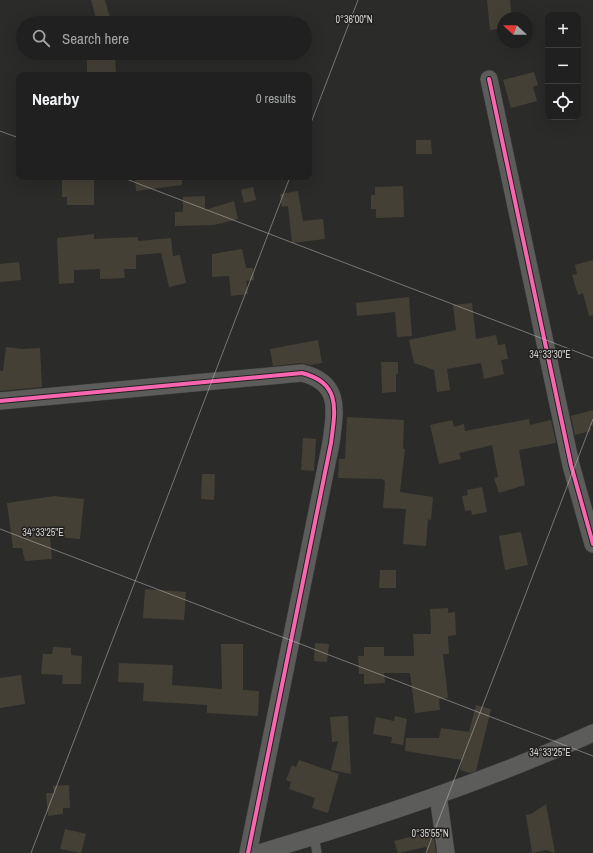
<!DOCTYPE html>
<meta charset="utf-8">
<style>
body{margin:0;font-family:"Archivo Narrow",sans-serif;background:#282829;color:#f1f3f6}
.controls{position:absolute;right:12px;top:12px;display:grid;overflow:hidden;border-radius:8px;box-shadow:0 4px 16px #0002}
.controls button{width:36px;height:36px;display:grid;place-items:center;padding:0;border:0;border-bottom:1px solid #3d3e3e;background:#202020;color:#f1f3f6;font:20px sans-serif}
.compass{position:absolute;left:497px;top:12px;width:36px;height:36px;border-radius:50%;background:#202020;box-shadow:0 4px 16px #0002;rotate:291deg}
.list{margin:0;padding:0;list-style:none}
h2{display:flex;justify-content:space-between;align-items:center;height:52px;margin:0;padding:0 16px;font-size:17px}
h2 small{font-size:13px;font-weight:400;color:#a2a3a5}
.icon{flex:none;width:22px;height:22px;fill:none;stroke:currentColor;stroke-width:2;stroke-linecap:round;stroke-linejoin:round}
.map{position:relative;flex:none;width:593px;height:853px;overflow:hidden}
.search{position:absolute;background:#202020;box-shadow:0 4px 16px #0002;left:16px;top:16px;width:296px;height:44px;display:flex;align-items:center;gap:10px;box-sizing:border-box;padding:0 14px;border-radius:22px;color:#a2a3a5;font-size:15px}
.panel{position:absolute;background:#202020;box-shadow:0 4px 16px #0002;left:16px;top:72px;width:296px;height:108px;border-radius:8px}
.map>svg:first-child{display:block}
.building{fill:#444036}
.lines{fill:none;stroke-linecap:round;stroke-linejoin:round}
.lane-casing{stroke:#464644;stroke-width:10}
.street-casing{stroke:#464644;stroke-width:18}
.lane{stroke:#5c5c5a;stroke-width:9}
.street{stroke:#5c5c5a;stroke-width:17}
.cycleway-casing{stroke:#22211f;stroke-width:6}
.cycleway{stroke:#f766af;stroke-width:4}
.ticks{fill:none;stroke:#d3d2d0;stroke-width:1;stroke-opacity:0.45}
.ticks-label{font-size:10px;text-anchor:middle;fill:#d3d2d0;stroke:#22211f;stroke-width:3;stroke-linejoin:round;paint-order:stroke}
</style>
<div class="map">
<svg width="593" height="853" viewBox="0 0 593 853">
<rect width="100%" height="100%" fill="#2b2b2a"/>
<g class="building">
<path d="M 91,0 L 105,0 L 110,18 L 97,22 Z"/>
<path d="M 487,0 L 510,0 L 512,18 L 503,18 L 503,28 L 490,30 Z"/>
<path d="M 87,53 L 115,53 L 116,74 L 87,75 Z"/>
<path d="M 534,72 L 538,85 L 533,87 L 537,101 L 511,108 L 503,80 Z"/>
<path d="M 416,140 L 431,140 L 432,154 L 416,154 Z"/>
<path d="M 62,177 L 94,177 L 94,205 L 67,205 L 67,197 L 62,197 Z"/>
<path d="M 135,177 L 182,177 L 182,185 L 136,191 Z"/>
<path d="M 403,186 L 404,217 L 376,218 L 376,209 L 371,209 L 371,195 L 375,195 L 375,187 Z"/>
<path d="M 253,187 L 256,200 L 244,203 L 241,190 Z"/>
<path d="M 298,191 L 303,221 L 323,219 L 325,239 L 292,243 L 288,206 L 282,207 L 280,194 Z"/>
<path d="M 205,196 L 205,210 L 234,201 L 238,219 L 214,225 L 175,226 L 175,212 L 183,212 L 183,197 Z"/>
<path d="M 94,234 L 94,239 L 138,237 L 138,241 L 171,238 L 173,256 L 180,255 L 186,283 L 169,287 L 161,253 L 136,255 L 136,269 L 124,269 L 125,278 L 100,279 L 100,269 L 74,270 L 74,283 L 59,284 L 57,238 Z"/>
<path d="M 242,249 L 246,268 L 253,268 L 254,280 L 246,281 L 248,294 L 231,296 L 229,276 L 212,277 L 212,254 Z"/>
<path d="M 593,260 L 593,315 L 589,316 L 583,293 L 578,295 L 572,275 L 577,274 L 575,265 Z"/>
<path d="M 19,262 L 21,280 L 0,282 L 0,264 Z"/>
<path d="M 409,297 L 412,336 L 397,337 L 395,312 L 357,316 L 356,303 Z"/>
<path d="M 472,303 L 476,339 L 496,335 L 498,345 L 505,344 L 508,359 L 501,360 L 504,374 L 484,379 L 481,363 L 447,369 L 450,390 L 437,392 L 434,370 L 414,363 L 409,340 L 456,330 L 453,305 Z"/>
<path d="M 318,340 L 322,363 L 311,365 L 301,363 L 273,366 L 270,349 Z"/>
<path d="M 6,347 L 22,349 L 40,348 L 42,387 L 0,391 L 0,371 L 3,371 Z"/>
<path d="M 381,362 L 398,362 L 398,374 L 396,374 L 396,392 L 382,393 Z"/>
<path d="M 593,410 L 593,425 L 590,426 L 591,431 L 575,435 L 571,416 Z"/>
<path d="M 347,417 L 404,420 L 403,449 L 405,449 L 400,492 L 433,497 L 431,520 L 428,519 L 426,546 L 403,544 L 406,509 L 383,508 L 385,481 L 382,479 L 338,478 L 339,459 L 345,459 Z"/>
<path d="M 529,419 L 530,425 L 551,420 L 556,443 L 519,450 L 525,485 L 499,493 L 494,478 L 498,477 L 492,445 L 459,453 L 461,459 L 439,464 L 430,425 L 452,420 L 454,427 L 464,424 L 465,431 Z"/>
<path d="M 303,438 L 316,439 L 314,471 L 301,470 Z"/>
<path d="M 202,474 L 215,474 L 214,500 L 201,499 Z"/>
<path d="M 482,487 L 487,512 L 472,515 L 471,510 L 465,511 L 462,496 L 468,495 L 467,490 Z"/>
<path d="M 54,496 L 84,499 L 80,539 L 50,536 L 52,559 L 25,561 L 22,548 L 13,548 L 7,503 Z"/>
<path d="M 521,532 L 528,565 L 505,570 L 499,536 Z"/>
<path d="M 380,570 L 396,570 L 396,588 L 379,588 Z"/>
<path d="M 145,589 L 186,592 L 184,620 L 143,618 Z"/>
<path d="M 448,608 L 448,613 L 455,612 L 456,635 L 448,636 L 449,654 L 443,654 L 448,698 L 439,699 L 440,710 L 415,713 L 410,673 L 384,673 L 385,683 L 364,684 L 364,674 L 359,674 L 358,656 L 364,656 L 364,647 L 384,647 L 384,656 L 414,656 L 413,634 L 431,634 L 430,609 Z"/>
<path d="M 315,643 L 329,644 L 327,662 L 314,661 Z"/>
<path d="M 221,644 L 243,644 L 243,690 L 259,691 L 258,716 L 207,713 L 207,705 L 143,701 L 144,683 L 118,682 L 119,663 L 173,665 L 172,685 L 222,689 Z"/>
<path d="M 53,647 L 71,648 L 71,655 L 82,656 L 81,684 L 62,684 L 63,675 L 41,674 L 43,654 L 52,654 Z"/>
<path d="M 21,675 L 25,704 L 0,708 L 0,678 Z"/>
<path d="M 476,705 L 491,709 L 476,771 L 470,773 L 460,770 L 462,760 L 405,751 L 406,738 L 439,738 L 441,728 L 469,732 Z"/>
<path d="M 344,716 L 348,716 L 351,774 L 331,770 L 338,741 L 332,742 L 330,717 Z"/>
<path d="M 395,716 L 407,719 L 403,745 L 391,743 L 392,737 L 373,734 L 376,717 L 394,721 Z"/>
<path d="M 299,760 L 339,774 L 328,813 L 312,808 L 315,798 L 289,789 L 291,782 L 286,780 L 292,765 L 296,767 Z"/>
<path d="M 69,785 L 70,808 L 63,808 L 63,814 L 48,816 L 46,793 L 54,793 L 53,786 Z"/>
<path d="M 546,804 L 555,853 L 546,850 L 532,853 L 526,815 L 531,814 Z"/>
<path d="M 65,829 L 86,834 L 81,853 L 60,849 Z"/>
<path d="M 433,831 L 436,853 L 428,853 L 426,847 L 398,853 L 394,841 Z"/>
</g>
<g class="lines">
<g class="lane-casing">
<path id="lane" d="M 314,836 L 317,853"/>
</g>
<g class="street-casing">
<g id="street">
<path d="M 489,79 L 571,465 L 593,544"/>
<path d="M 0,401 L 302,373 C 342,383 335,411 331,443 L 248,853"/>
<path d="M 438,795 L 446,853"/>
<path d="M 259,853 C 372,819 485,782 593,733"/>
</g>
</g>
<use href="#lane" class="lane"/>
<use href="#street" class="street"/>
<g class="cycleway-casing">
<g id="cycleway">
<path d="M 489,79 L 571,465 L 593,544"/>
<path d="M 0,401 L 302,373 C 342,383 335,411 331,443 L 248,853"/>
</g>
</g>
<use href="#cycleway" class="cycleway"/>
</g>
<path class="ticks" d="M 309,128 L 358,0M 0,131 L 19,138M 121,177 L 593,358M 0,529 L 593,756M 31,853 L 290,177M 426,853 L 593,419"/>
<g class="ticks-label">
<text x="354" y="23">0°36'00"N</text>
<text x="550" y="358">34°33'30"E</text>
<text x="43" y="536">34°33'25"E</text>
<text x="550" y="756">34°33'25"E</text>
<text x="430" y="837">0°35'55"N</text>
</g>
</svg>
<div class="controls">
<button>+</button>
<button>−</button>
<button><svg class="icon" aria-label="locate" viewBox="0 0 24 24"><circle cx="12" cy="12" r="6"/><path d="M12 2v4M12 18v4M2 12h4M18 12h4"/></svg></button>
</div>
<svg class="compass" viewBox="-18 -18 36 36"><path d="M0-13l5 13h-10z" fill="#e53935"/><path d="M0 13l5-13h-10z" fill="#a2a3a5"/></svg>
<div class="search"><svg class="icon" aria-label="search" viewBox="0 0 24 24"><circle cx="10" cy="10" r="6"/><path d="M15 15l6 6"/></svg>Search here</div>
<section class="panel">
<h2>Nearby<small>0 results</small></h2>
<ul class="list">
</ul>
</section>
</div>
